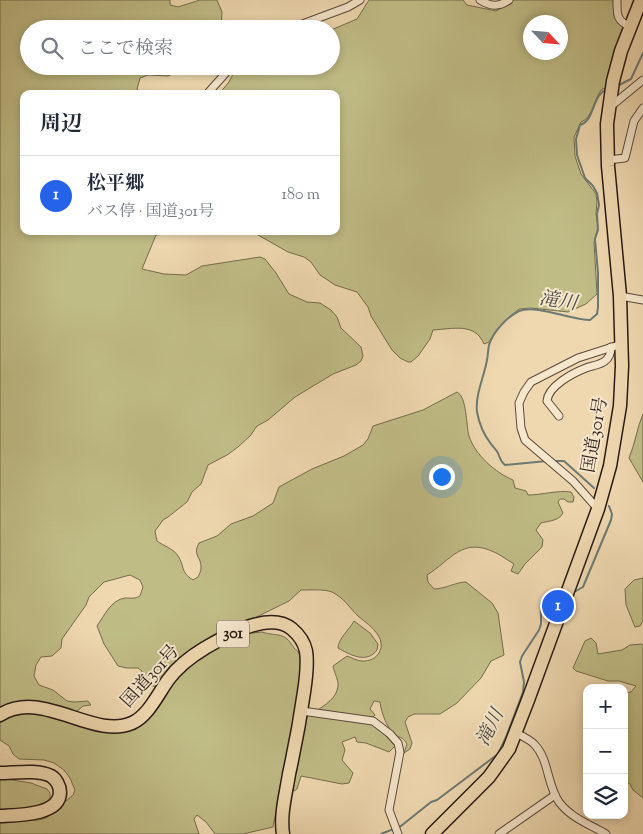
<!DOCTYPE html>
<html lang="ja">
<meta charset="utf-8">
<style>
body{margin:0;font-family:"Sorts Mill Goudy","Noto Serif JP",serif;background:#f2f2f3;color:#1f2937}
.controls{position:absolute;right:15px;bottom:15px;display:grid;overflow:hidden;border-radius:10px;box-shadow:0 2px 8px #0003}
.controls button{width:45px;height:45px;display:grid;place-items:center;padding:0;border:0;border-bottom:1px solid #e0e1e3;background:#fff;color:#1f2937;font:25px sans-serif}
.compass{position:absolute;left:523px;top:15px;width:45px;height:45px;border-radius:50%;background:#fff;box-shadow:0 2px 8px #0003;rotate:116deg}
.you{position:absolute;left:441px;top:476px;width:18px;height:18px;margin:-12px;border:4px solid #fff;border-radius:50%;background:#1a73e8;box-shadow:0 0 0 8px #1a73e833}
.badge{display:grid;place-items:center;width:32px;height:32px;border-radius:50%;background:#2563eb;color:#fff;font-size:16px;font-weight:700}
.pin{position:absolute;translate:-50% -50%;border:2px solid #fff;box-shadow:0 1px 5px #0006}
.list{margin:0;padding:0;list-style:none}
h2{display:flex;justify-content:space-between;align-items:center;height:65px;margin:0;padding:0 20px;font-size:21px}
h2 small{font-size:16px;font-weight:400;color:#747a83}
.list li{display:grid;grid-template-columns:32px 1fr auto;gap:15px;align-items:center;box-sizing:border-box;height:80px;padding:0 20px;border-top:1px solid #e0e1e3}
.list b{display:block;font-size:19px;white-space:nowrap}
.list p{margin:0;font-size:16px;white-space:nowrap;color:#747a83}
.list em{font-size:16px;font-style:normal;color:#747a83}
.icon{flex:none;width:28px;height:28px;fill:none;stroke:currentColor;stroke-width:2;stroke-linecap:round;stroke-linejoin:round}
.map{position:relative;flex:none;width:643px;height:834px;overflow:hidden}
.search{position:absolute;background:#fff;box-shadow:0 2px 8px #0003;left:20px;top:20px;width:320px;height:55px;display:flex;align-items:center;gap:12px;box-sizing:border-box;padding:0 18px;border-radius:28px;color:#747a83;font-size:19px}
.panel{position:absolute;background:#fff;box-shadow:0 2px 8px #0003;left:20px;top:90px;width:320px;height:145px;border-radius:10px}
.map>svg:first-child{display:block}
.green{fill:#c0bc86;stroke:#746c4e;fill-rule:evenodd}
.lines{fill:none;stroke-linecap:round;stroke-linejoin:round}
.stream{stroke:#6d7a73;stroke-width:2}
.street-casing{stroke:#5a4a3c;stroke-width:9}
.highway-casing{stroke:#281b15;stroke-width:15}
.street{stroke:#f5e6cc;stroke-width:7}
.highway{stroke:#efd8b0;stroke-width:12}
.labels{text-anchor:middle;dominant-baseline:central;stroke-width:4;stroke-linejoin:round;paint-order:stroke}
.shield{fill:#f5e6cc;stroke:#66584c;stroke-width:1}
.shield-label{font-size:16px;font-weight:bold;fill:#281b15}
.street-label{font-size:18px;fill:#281b15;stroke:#f5e6cc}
.water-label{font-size:19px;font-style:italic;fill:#4a4a44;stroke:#f5e6cc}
</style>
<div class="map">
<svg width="643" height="834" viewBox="0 0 643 834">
<rect width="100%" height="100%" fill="#efd8b0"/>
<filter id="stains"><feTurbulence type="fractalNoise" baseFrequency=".004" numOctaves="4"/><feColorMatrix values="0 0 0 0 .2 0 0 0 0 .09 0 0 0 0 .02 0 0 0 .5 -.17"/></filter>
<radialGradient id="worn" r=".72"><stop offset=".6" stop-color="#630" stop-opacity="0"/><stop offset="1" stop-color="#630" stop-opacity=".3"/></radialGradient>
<g class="green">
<path d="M 0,0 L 170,0 L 170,5 L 178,7 L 200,0 L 217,0 L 222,12 L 221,29 L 29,29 L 29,66 L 189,66 L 168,76 L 148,75 L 140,78 L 137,89 L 141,94 L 24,94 L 24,231 L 190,231 L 156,235 L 142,269 L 164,274 L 186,275 L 202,266 L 260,257 L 265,259 L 276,273 L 289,294 L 307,302 L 320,303 L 331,310 L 337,317 L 341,328 L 361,347 L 363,356 L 361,361 L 356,365 L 333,374 L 295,397 L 268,420 L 257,426 L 250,436 L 238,447 L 227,455 L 208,465 L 201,484 L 192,492 L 187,502 L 168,517 L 163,520 L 155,531 L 157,541 C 164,546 174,549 178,556 C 185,566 180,572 193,580 L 198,577 C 199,574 201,572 201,568 C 202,557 192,556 199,543 L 217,536 L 231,524 L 253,516 L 273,503 L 279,487 L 312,469 L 344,456 L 363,445 L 368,439 L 373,426 L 423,410 L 457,392 C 467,397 466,425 469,436 C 475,455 496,473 513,480 L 515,488 L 526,491 L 528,495 C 542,495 557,490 571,492 L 574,497 L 573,502 L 568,502 L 564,499 L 560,499 L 558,502 L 563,513 C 559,521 548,521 541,523 L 536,530 L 543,540 L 542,547 L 525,564 L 518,574 L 511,571 L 514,564 C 507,560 501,555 494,552 C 462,537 451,560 427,575 L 428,582 L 434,589 C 445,589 456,582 466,582 L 492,603 L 498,613 L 504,655 L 491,661 L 481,678 L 457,703 L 440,714 L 414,714 L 408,717 L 405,722 L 412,743 L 410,749 L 404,753 L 407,744 C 404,739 401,736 395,737 C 387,726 382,716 380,702 L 374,701 L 370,709 L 375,715 L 372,718 L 316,711 C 325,705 337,698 338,686 C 339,681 334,672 333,666 L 347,656 C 352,658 358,661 362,661 C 378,662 386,647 378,635 C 373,627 365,622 358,616 C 349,607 344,598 332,592 C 324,589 311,590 301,590 L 289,601 L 216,637 L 157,687 L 145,684 L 141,680 L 142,671 L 138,668 L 127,668 L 118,666 L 104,644 L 97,626 C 104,616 111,600 125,598 C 131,598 135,599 140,596 L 143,587 L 140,580 L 130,575 L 104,582 L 89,597 L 86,605 L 62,639 L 61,648 L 52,656 L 41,657 L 36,665 L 34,676 L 39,685 L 53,690 L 67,701 L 74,702 L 88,701 L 91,705 L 83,706 L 76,712 C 48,708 27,694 0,708 Z"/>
<path d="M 369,0 L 463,0 L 467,5 L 496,11 L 514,0 L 615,0 L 625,26 L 607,88 L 602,89 C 594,98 593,118 581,122 L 574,137 L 575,156 L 581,174 L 596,194 L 597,202 L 596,214 L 598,227 L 594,242 L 597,294 L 586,304 L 568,312 L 531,308 L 519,309 L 508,318 L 496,331 L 489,342 L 484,344 C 475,322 452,329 433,330 L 430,339 L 418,356 L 411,362 L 408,362 L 400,358 L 392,350 L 371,316 L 368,307 L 357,292 L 335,285 L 320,275 L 311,262 L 304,257 L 288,252 L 251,231 L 336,231 L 336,94 L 219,94 L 229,82 L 237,66 L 331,66 L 331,30 L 357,19 ZM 530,22 L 560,22 L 560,52 L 530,52 Z"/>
<path d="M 643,414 L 643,482 L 629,458 C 635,444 637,428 643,414 Z"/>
<path d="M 643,578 L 643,621 L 640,626 L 635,627 L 626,605 L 625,589 L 634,580 Z"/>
<path d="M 354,621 L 370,633 L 378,644 L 377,650 C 367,664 350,655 338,648 C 338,639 349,630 354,621 Z"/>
<path d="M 262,632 C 278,637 284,631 294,648 C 296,650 298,651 299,653 C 308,668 278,801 273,827 L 243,834 L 215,834 L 206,822 L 197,815 L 194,819 L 199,834 L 0,834 L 0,820 L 39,820 L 46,818 L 73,795 L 75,790 L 70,778 L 64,770 L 54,763 L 44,760 L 19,759 L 13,754 L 9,746 L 0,740 L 0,723 C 9,716 18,714 29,712 L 125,731 L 136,729 L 186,666 L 242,634 Z"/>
<path d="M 591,638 L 596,643 L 598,654 L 622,650 L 630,645 L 642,644 L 643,645 L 643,798 L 633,790 L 630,784 L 624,781 L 624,693 L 631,692 L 636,686 L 619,681 L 608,681 L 576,671 L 573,668 L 585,641 Z"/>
<path d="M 306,713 L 375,724 L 395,746 L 389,752 L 366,743 L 357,742 L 355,737 L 342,742 L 345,750 L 342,760 L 353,773 L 349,783 L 342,784 L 301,776 L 297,789 L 294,791 L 291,789 Z"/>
<path d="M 0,778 L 31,783 L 47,789 L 50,793 L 50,800 L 45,806 L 0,812 Z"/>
</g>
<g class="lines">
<g class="stream">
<path d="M 617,86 L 631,79 L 643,53"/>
<path d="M 547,461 L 505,465 C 500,461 500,458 498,453 C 496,449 493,447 491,444 C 484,435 479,423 477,412 C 475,395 484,377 487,360 C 488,355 488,350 489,345 C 493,332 507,317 519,311 C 536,304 571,320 590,320 L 597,314 L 598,307 L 598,273 L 595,239 L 598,230 L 597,214 L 599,205 L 597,193 L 593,186 L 585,178 L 577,155 L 576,139 L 580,125 C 596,120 591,94 608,89"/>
<path d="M 552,461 L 564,461 L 594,488"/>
<path d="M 576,591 L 583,587 L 611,520 L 612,514 L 609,506"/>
<path d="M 381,834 L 401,826 L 431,802 L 437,800 L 498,754 L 506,737 L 523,692 L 524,682 L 520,662 L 522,656 L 539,630 L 541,624 L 541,604 L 546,597 L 560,594"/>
</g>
<g class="street-casing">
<g id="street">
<path d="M 480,0 C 491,7 499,7 509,0"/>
<path d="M 617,0 C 617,14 616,21 631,27"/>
<path d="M 289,29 L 348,7 L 360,0"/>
<path d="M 207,94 L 232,66"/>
<path d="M 610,107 L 643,80"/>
<path d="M 608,160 L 625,158 L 634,121 L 643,108"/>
<path d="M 620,296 L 643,300"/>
<path d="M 559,416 L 547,401 C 548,386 573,373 586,368 C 591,366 600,365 605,361 C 609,358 611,353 611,347"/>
<path d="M 598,509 L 573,481 L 525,440 L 521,428 L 519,403 L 524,392 L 531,382 L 578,358 L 622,344"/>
<path d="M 302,711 L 373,721 L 390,734 L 398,743 L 400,752 L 389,810 L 398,834"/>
<path d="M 516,733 C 522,736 531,740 535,745 C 549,760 547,785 559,802 C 571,818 589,824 606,834"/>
<path d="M 499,834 L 555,795"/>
</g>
</g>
<g class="highway-casing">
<g id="highway">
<path d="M 0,715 C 42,688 93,740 132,723 C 148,716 158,694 168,680 C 178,666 190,657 205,648 C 226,636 269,610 292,629 C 299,635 304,641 306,651 C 308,664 306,679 304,692 C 300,720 295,747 289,774 C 286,794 280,814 283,834"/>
<path d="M 0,773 C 15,773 37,769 51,776 C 56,779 60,786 60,792 C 60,816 16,815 0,816"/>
<path d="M 432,834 L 489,777 L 509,749 L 528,700 L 598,509 L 610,466 L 620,406 L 622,366 L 620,296 L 608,166 L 607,124 L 613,81 L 621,51 L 641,0"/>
</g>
</g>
<use href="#street" class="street"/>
<use href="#highway" class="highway"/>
</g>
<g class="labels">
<rect class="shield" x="217" y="620.5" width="32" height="27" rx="4"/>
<g class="shield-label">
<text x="233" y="634">301</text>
</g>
<g class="street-label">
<text transform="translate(596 435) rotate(-80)">国道301号</text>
<text transform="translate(151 677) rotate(-48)">国道301号</text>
</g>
<g class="water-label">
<text transform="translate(558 302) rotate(9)">滝川</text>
<text transform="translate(491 728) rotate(-63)">滝川</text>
</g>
</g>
<rect width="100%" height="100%" filter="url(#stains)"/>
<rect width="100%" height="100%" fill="url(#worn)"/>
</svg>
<div class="controls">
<button>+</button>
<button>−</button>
<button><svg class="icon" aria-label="layers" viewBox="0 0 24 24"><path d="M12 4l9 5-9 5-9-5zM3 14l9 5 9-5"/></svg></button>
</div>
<svg class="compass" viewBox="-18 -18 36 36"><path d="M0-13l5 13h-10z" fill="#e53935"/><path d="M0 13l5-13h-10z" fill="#747a83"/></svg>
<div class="you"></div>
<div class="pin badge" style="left:558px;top:606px">1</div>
<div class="search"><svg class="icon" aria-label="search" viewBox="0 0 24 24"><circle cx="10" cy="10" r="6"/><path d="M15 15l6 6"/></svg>ここで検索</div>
<section class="panel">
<h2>周辺<small></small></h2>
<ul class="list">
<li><span class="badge">1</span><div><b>松平郷</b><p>バス停 · 国道301号</p></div><em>180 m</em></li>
</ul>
</section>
</div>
